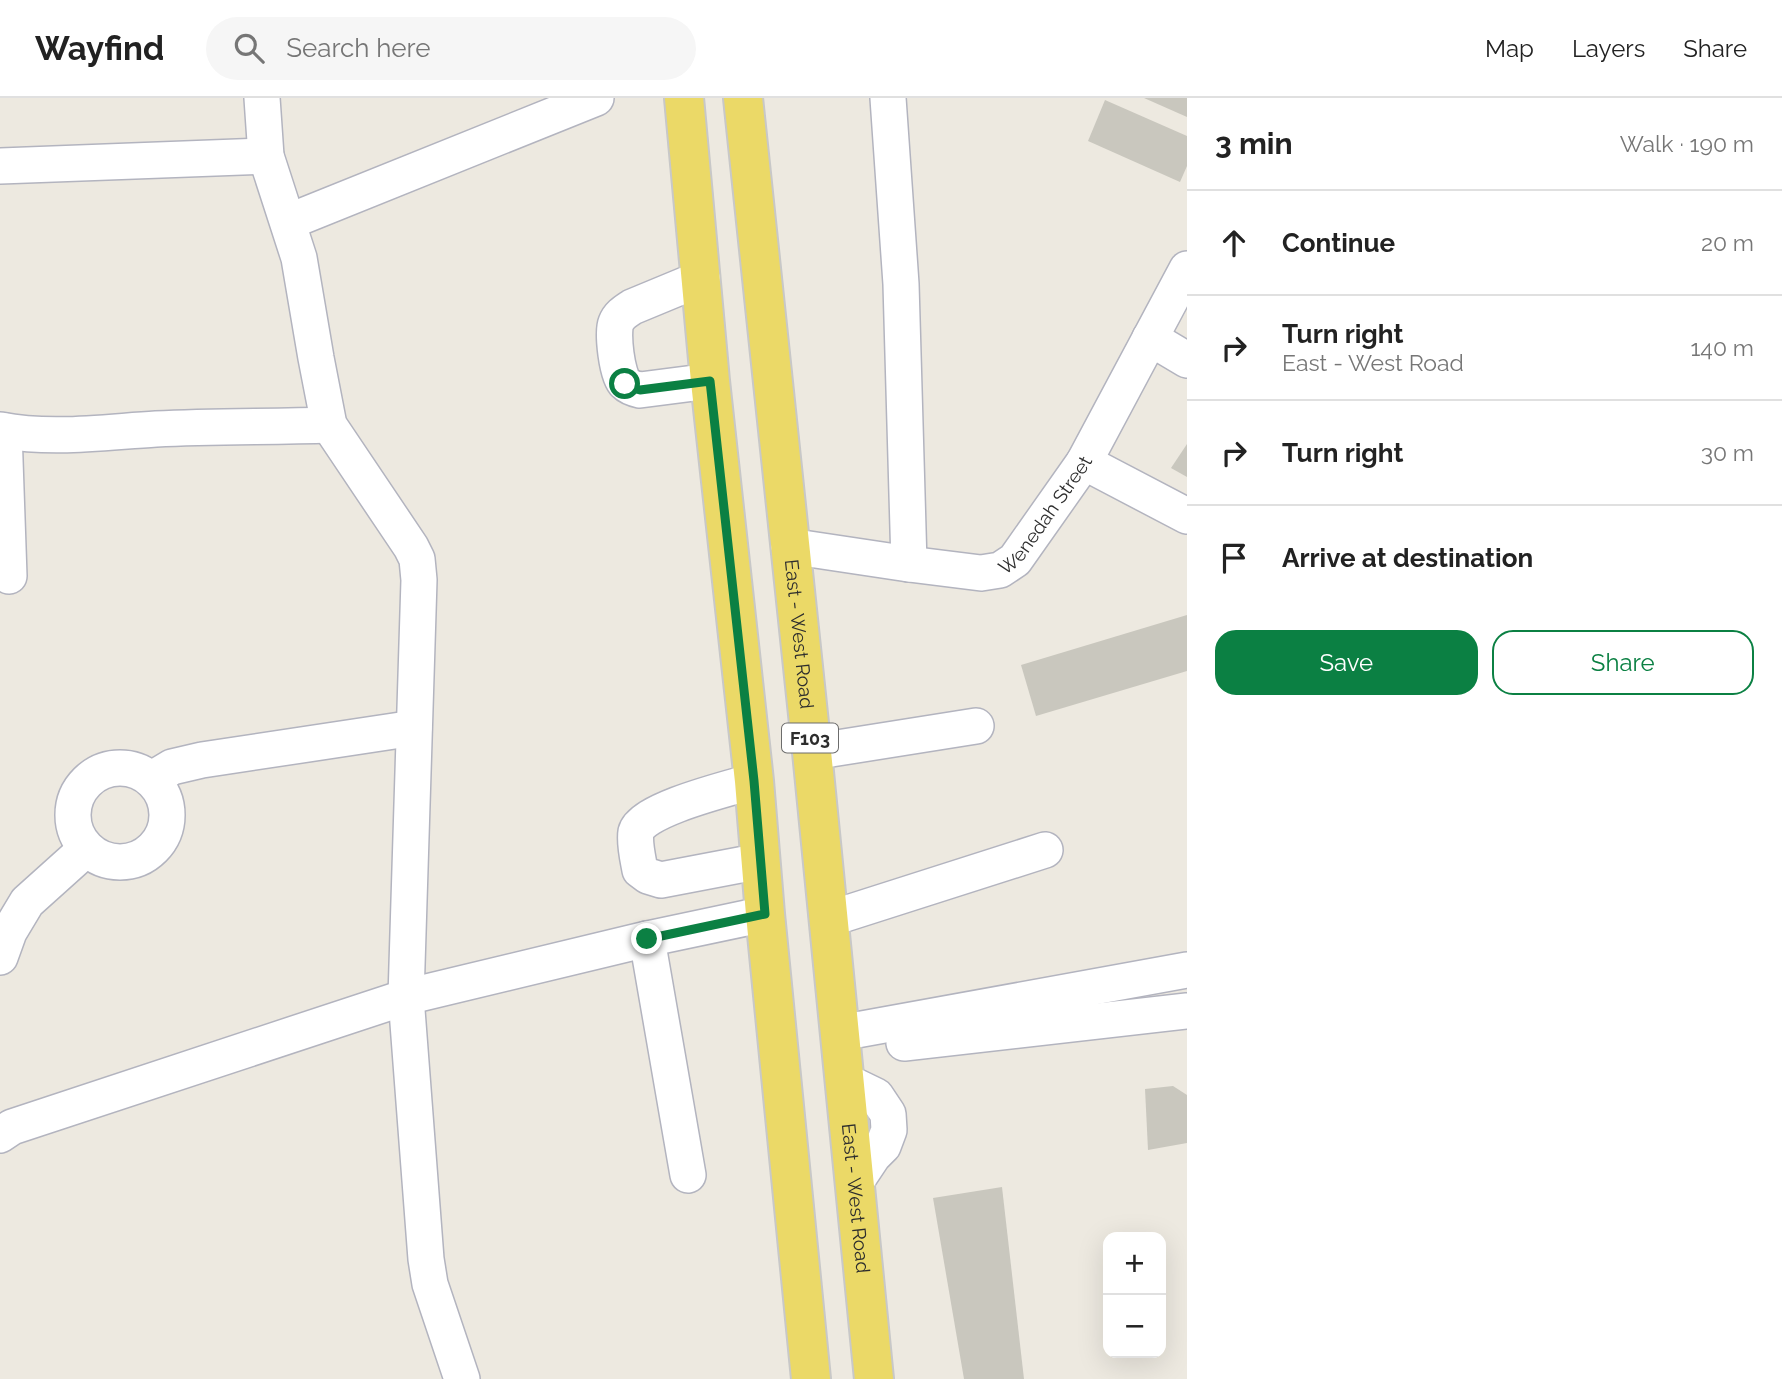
<!DOCTYPE html>
<meta charset="utf-8">
<style>
body{margin:0;font-family:Raleway,sans-serif;background:#f6f6f6;color:#222}
.controls{position:absolute;right:21px;bottom:21px;display:grid;overflow:hidden;border-radius:14px;box-shadow:0 7px 28px #0002}
.controls button{width:63px;height:63px;display:grid;place-items:center;padding:0;border:0;border-bottom:2px solid #e0e0e0;background:#fff;color:#222;font:35px sans-serif}
.stop{position:absolute;width:21px;height:21px;margin:-16px;border:5px solid #0b8043;border-radius:50%;background:#fff}
.stop.end{background:#0b8043;border-color:#fff;box-shadow:0 2px 7px #0008}
.list{margin:0;padding:0;list-style:none}
h2{display:flex;justify-content:space-between;align-items:center;height:91px;margin:0;padding:0 28px;font-size:30px}
h2 small{font-size:23px;font-weight:400;color:#767676}
.list li{display:grid;grid-template-columns:46px 1fr auto;gap:21px;align-items:center;box-sizing:border-box;height:105px;padding:0 28px;border-top:2px solid #e0e0e0}
.list b{display:block;font-size:26px;white-space:nowrap}
.list p{margin:0;font-size:23px;white-space:nowrap;color:#767676}
.list em{font-size:23px;font-style:normal;color:#767676}
.actions{display:flex;gap:14px;padding:21px 28px}
.actions a{flex:1;padding:16px 0;border:2px solid #0b8043;border-radius:21px;text-align:center;font-size:24px;color:#0b8043}
.actions .main{background:#0b8043;color:#fff}
.icon{flex:none;width:38px;height:38px;fill:none;stroke:currentColor;stroke-width:2;stroke-linecap:round;stroke-linejoin:round}
.map{position:relative;flex:none;width:1187px;height:1281px;overflow:hidden}
header{display:flex;align-items:center;gap:42px;box-sizing:border-box;height:98px;padding:0 35px;background:#fff;border-bottom:2px solid #e0e0e0}
header strong{font-size:33px}
nav{display:flex;gap:38px;margin-inline-start:auto;font-size:24px}
.search{width:490px;height:63px;background:#f6f6f6;display:flex;align-items:center;gap:18px;box-sizing:border-box;padding:0 24px;border-radius:38px;color:#767676;font-size:26px}
main{display:flex}
aside{flex:1;background:#fff}
.map>svg:first-child{display:block}
.building{fill:#c9c7be}
.lines{fill:none;stroke-linecap:round;stroke-linejoin:round}
.minor-casing{stroke:#b3b4bf;stroke-width:38}
.major-casing{stroke:#c8c8c8;stroke-width:42}
.minor{stroke:#fff;stroke-width:35}
.major{stroke:#ebd967;stroke-width:38}
.route{stroke:#0b8043;stroke-width:9}
.labels{text-anchor:middle;dominant-baseline:central;stroke-width:6;stroke-linejoin:round;paint-order:stroke}
.shield{fill:#fff;stroke:#6c6c6c;stroke-width:2}
.shield-label{font-size:18px;font-weight:bold;fill:#2d2d2d}
.street-label{font-size:19px;fill:#2d2d2d;stroke:#fff}
</style>
<header>
<strong>Wayfind</strong>
<div class="search"><svg class="icon" aria-label="search" viewBox="0 0 24 24"><circle cx="10" cy="10" r="6"/><path d="M15 15l6 6"/></svg>Search here</div>
<nav><a>Map</a><a>Layers</a><a>Share</a></nav>
</header>
<main>
<div class="map">
<svg width="1187" height="1281" viewBox="0 0 1187 1281">
<rect width="100%" height="100%" fill="#ede9e0"/>
<g class="building">
<path d="M 1144,0 L 1187,0 L 1187,19 Z"/>
<path d="M 1105,2 L 1187,38 L 1187,68 L 1180,84 L 1088,43 Z"/>
<path d="M 1187,346 L 1187,379 L 1171,370 Z"/>
<path d="M 1187,517 L 1187,573 L 1036,618 L 1021,567 Z"/>
<path d="M 1173,988 L 1187,997 L 1187,1045 L 1148,1052 L 1145,991 Z"/>
<path d="M 1002,1089 L 1024,1281 L 964,1281 L 933,1100 Z"/>
</g>
<g class="lines">
<g class="minor-casing">
<g id="minor">
<path d="M 262,0 L 266,58 L 299,160 L 316,260 L 329,327 L 411,449 L 417,461 L 419,482 L 406,899 L 426,1161 L 430,1186 L 462,1281"/>
<path d="M 888,0 L 901,186 L 909,466"/>
<path d="M 0,68 L 266,58"/>
<path d="M 288,124 L 596,0"/>
<path d="M 702,180 L 632,209 C 626,213 619,217 616,225 C 612,235 617,278 625,285 C 629,289 635,291 640,292 L 710,283"/>
<path d="M 1150,240 L 1187,262"/>
<path d="M 0,332 C 51,342 105,334 156,331 C 214,328 271,329 329,327"/>
<path d="M 4,333 L 9,478"/>
<path d="M 1084,364 L 1187,418"/>
<path id="s1" d="M 789,448 L 909,466 L 981,475 L 1000,472 L 1015,462 L 1084,364 L 1187,171"/>
<path d="M 812,654 L 976,628"/>
<circle cx="120" cy="717" r="47"/>
<path d="M 152,681 L 172,669 L 202,662 L 414,630"/>
<path d="M 754,683 C 731,690 642,711 636,734 C 634,745 638,761 640,772 L 648,778 L 661,782 L 761,763"/>
<path d="M 829,821 L 1045,752"/>
<path d="M 647,841 L 688,1077"/>
<path d="M 0,859 L 9,834 L 27,804 L 86,751"/>
<path d="M 840,935 L 1187,872"/>
<path d="M 904,945 L 1187,913"/>
<path d="M 845,983 L 876,998 L 888,1016 L 889,1032 L 883,1048 L 873,1058 L 855,1085"/>
<path d="M 0,1037 L 12,1029 L 406,899 L 647,841 L 765,816"/>
</g>
</g>
<g class="major-casing">
<g id="major">
<path d="M 684,0 L 710,283 L 754,683 L 765,816 L 811,1281"/>
<path id="s2" d="M 743,0 L 812,654 L 874,1281"/>
</g>
</g>
<use href="#minor" class="minor"/>
<use href="#major" class="major"/>
</g>
<g class="lines">
<path class="route" d="M 625,286 L 632,290 L 640,292 L 710,283 L 754,683 L 765,816 L 647,841"/>
</g>
<g class="labels">
<rect class="shield" x="782" y="625.5" width="56" height="29" rx="5"/>
<g class="shield-label">
<text x="810" y="640">F103</text>
</g>
<g class="street-label">
<text stroke="none"><textPath href="#s1" startOffset="285">Wenedah Street</textPath></text>
<text stroke="none"><textPath href="#s2" startOffset="539">East - West Road</textPath></text>
<text stroke="none"><textPath href="#s2" startOffset="1106">East - West Road</textPath></text>
</g>
</g>
</svg>
<div class="controls">
<button>+</button>
<button>−</button>
</div>
<div class="stop" style="left:625px;top:286px"></div>
<div class="stop end" style="left:647px;top:841px"></div>
</div>
<aside>
<h2>3 min<small>Walk · 190 m</small></h2>
<ul class="list">
<li><svg class="icon" aria-label="ahead" viewBox="0 0 24 24"><path d="M12 20V5M6 11l6-6 6 6"/></svg><div><b>Continue</b></div><em>20 m</em></li>
<li><svg class="icon" aria-label="right" viewBox="0 0 24 24"><path d="M7 20v-9h11M14 6l5 5-5 5"/></svg><div><b>Turn right</b><p>East - West Road</p></div><em>140 m</em></li>
<li><svg class="icon" aria-label="right" viewBox="0 0 24 24"><path d="M7 20v-9h11M14 6l5 5-5 5"/></svg><div><b>Turn right</b></div><em>30 m</em></li>
<li><svg class="icon" aria-label="arrive" viewBox="0 0 24 24"><path d="M6 21V4h12l-3 4 3 4H6"/></svg><div><b>Arrive at destination</b></div></li>
</ul>
<div class="actions"><a class="main">Save</a><a>Share</a></div>
</aside>
</main>
